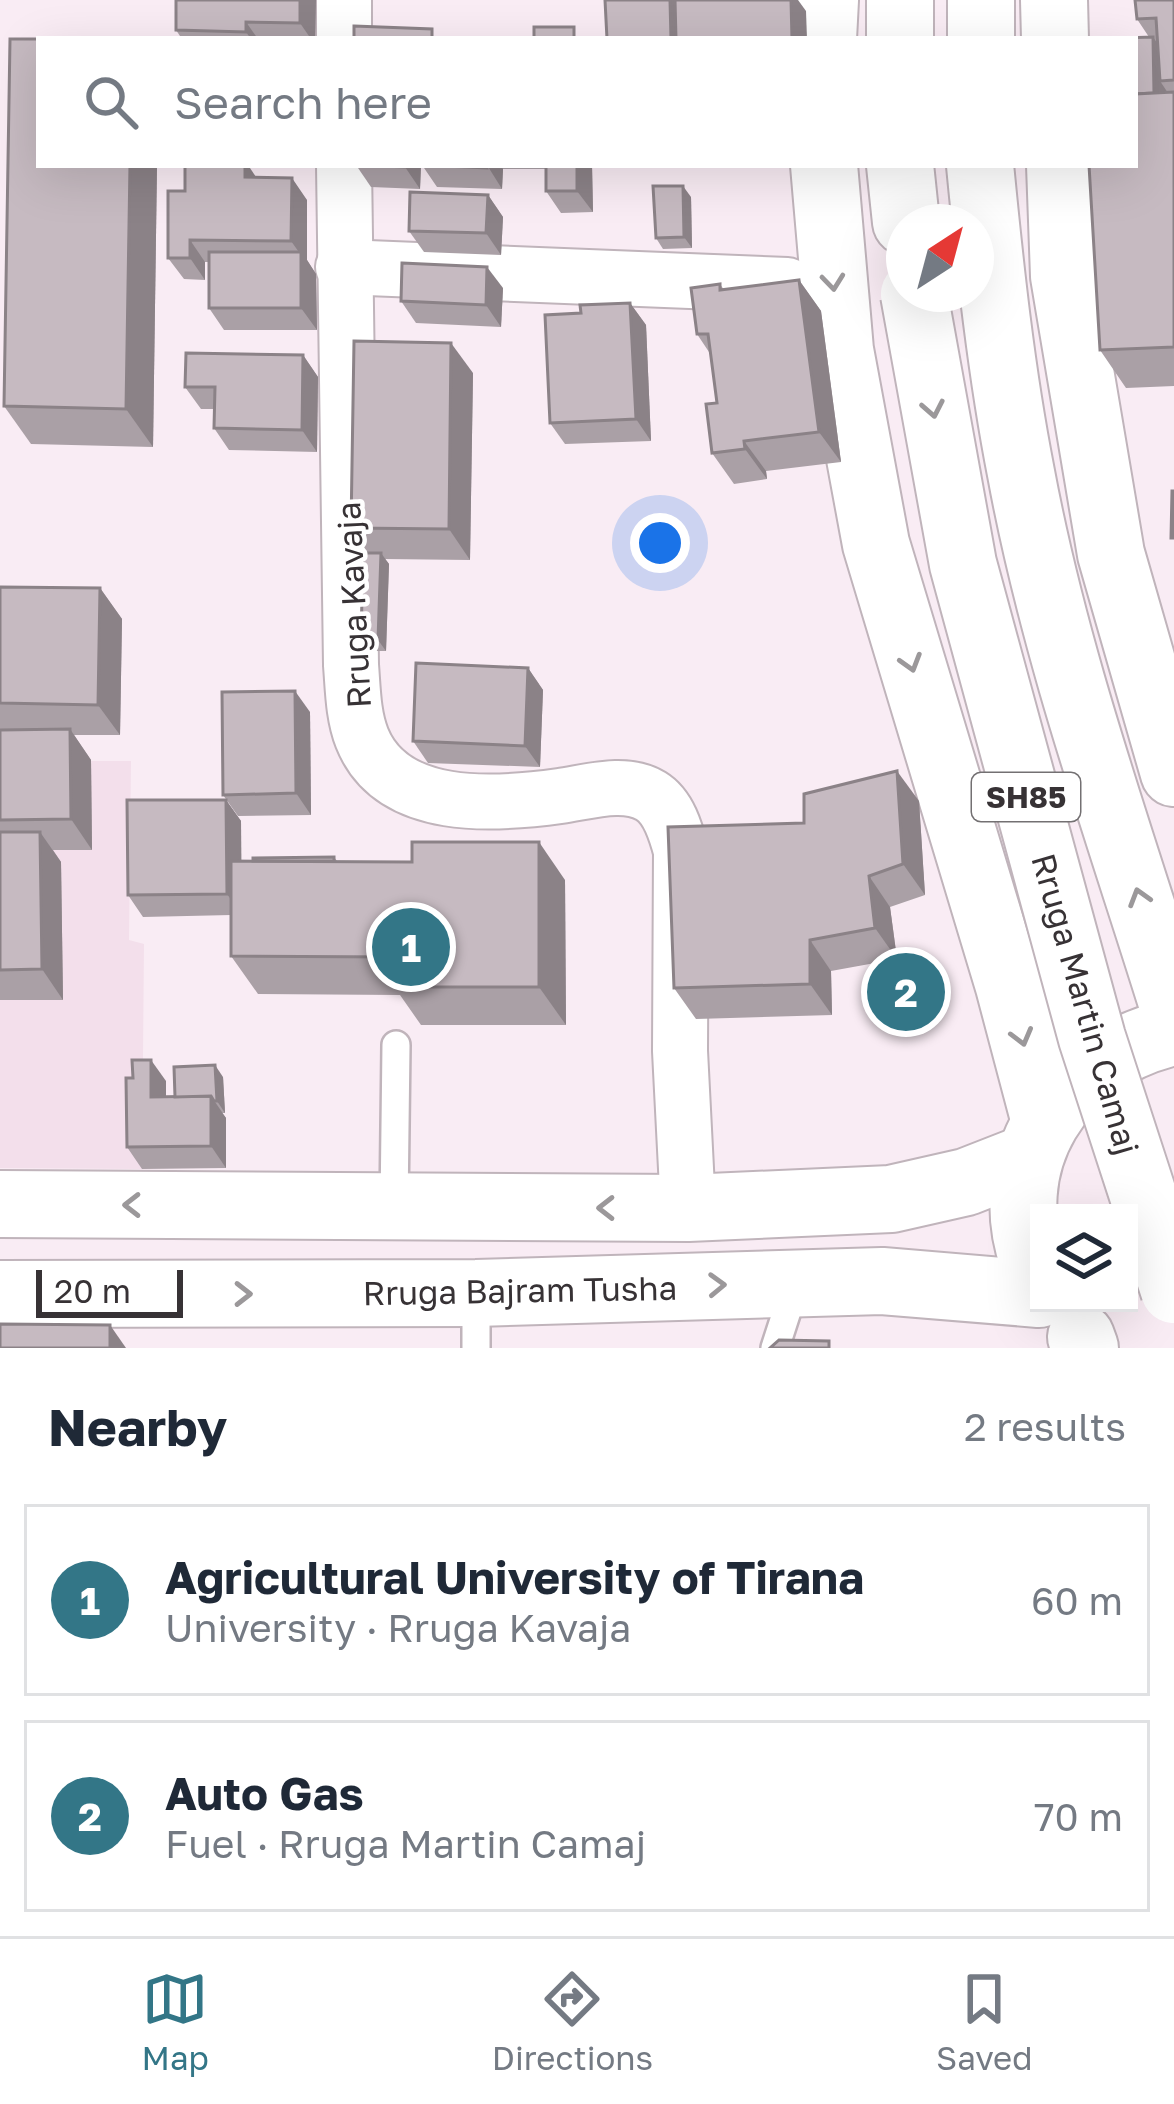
<!DOCTYPE html>
<meta charset="utf-8">
<style>
body{margin:0;font-family:"Golos Text",sans-serif;background:#f2f2f3;color:#1f2937}
.controls{position:absolute;right:36px;bottom:36px;display:grid;overflow:hidden;border-radius:0px;box-shadow:0 12px 48px #0002}
.controls button{width:108px;height:108px;display:grid;place-items:center;padding:0;border:0;border-bottom:3px solid #e0e1e3;background:#fff;color:#1f2937;font:60px sans-serif}
.compass{position:absolute;left:886px;top:204px;width:108px;height:108px;border-radius:50%;background:#fff;box-shadow:0 12px 48px #0002;rotate:36deg}
.scale{position:absolute;left:36px;bottom:30px;width:147px;box-sizing:border-box;padding-left:12px;border:6px solid #373235;border-top:0;font-size:33px;line-height:42px;white-space:nowrap;color:#373235;-webkit-text-stroke:9px #fff;paint-order:stroke}
.you{position:absolute;left:660px;top:543px;width:42px;height:42px;margin:-30px;border:9px solid #fff;border-radius:50%;background:#1a73e8;box-shadow:0 0 0 18px #1a73e833}
.badge{display:grid;place-items:center;width:78px;height:78px;border-radius:50%;background:#337687;color:#fff;font-size:39px;font-weight:700}
.pin{position:absolute;translate:-50% -50%;border:6px solid #fff;box-shadow:0 3px 12px #0006}
.list{margin:0;padding:0;list-style:none}
h2{display:flex;justify-content:space-between;align-items:center;height:156px;margin:0;padding:0 48px;font-size:51px}
h2 small{font-size:39px;font-weight:400;color:#747a83}
.list li{display:grid;grid-template-columns:78px 1fr auto;gap:36px;align-items:center;box-sizing:border-box;height:192px;margin:0 24px 24px;padding:0 24px;border:3px solid #e0e1e3;border-radius:0px}
.list b{display:block;font-size:45px;white-space:nowrap}
.list p{margin:0;font-size:39px;white-space:nowrap;color:#747a83}
.list em{font-size:39px;font-style:normal;color:#747a83}
.icon{flex:none;width:66px;height:66px;fill:none;stroke:currentColor;stroke-width:2;stroke-linecap:round;stroke-linejoin:round}
.map{position:relative;flex:none;width:1174px;height:1348px;overflow:hidden}
.search{position:absolute;background:#fff;box-shadow:0 12px 48px #0002;left:36px;right:36px;top:36px;height:132px;display:flex;align-items:center;gap:30px;box-sizing:border-box;padding:0 42px;border-radius:0px;color:#747a83;font-size:45px}
.sheet{height:588px;background:#fff}
nav{display:flex;justify-content:space-around;align-items:center;box-sizing:border-box;height:168px;border-top:3px solid #e0e1e3;background:#fff;font-size:33px;color:#747a83}
nav a{display:grid;justify-items:center;gap:6px}
nav .on{color:#337687}
.map>svg:first-child{display:block}
.built{fill:#f3dfeb}
.lines{fill:none;stroke-linecap:round;stroke-linejoin:round}
.lane-casing{stroke:#c0b4bb;stroke-width:32}
.street-casing{stroke:#c0b4bb;stroke-width:58}
.secondary-casing{stroke:#c0b4bb;stroke-width:70}
.highway-casing{stroke:#c0b4bb;stroke-width:70}
.lane{stroke:#fff;stroke-width:27}
.street{stroke:#fff;stroke-width:54}
.secondary{stroke:#fff;stroke-width:66}
.highway{stroke:#fff;stroke-width:66}
.highway-bridge-casing{stroke:#c0b4bb;stroke-width:70;stroke-linecap:butt}
.highway-bridge{stroke:#fff;stroke-width:66}
.wall{fill:#aaa0a6}
.shaded-wall{fill:#8b8287}
.building{fill:#c6bac1;stroke:#8b8287;stroke-width:3}
.oneway{stroke:#9b989a}
.labels{text-anchor:middle;dominant-baseline:central;stroke-width:9;stroke-linejoin:round;paint-order:stroke}
.shield{fill:#fff;stroke:#737072;stroke-width:3}
.shield-label{font-size:30px;font-weight:bold;fill:#373235}
.street-label{font-size:33px;fill:#373235;stroke:#fff}
</style>
<div class="map">
<svg width="1174" height="1348" viewBox="0 0 1174 1348">
<rect width="100%" height="100%" fill="#f9ecf4"/>
<path class="built" d="M 0,761 L 131,761 L 129,940 L 144,944 L 142,1169 L 0,1168 Z"/>
<g class="lines">
<g class="lane-casing">
<g id="lane">
<path d="M 394,1207 L 396,1045"/>
<path d="M 476,1293 L 476,1348"/>
<path d="M 775,1348 L 796,1283"/>
</g>
</g>
<g class="street-casing">
<g id="street">
<path d="M 344,39 L 344,0"/>
<path d="M 344,165 L 351,665 C 353,690 353,715 362,738 C 392,813 495,805 560,796 C 588,792 625,780 651,796 C 669,807 676,832 681,851 L 680,1051 L 688,1208"/>
<path d="M 343,267 L 787,285"/>
</g>
</g>
<g class="secondary-casing">
<g id="secondary">
<path d="M 0,1204 L 688,1208 L 891,1199 L 966,1182 L 1030,1157"/>
<path d="M 1039,1276 C 990,1165 1062,1057 1174,1032"/>
<path d="M 0,1294 L 476,1293 L 882,1281 L 1039,1294"/>
</g>
</g>
<g class="highway-casing">
<g id="highway">
<path d="M 1054,0 L 1055,39"/>
<path d="M 823,39 L 825,0"/>
<path d="M 900,39 L 900,0"/>
<path d="M 981,39 L 981,0"/>
<path d="M 824,165 L 840,350 L 876,544 L 1009,986 L 1045,1122"/>
<path d="M 900,165 L 906,222"/>
<path d="M 980,165 C 990,268 1001,371 1021,473 C 1055,656 1119,832 1174,1009"/>
<path d="M 1060,165 L 1064,276 L 1111,554 L 1174,773"/>
<path d="M 1081,1337 L 1085,1348"/>
</g>
</g>
<use href="#lane" class="lane"/>
<use href="#street" class="street"/>
<use href="#secondary" class="secondary"/>
<use href="#highway" class="highway"/>
<g class="highway-bridge-casing">
<path id="highway-bridge" d="M 914,294 L 963,564 L 1092,1038 L 1174,1290"/>
</g>
<use href="#highway-bridge" class="highway-bridge"/>
</g>
<g class="wall">
<path d="M 316,0 L 315,39 L 182,39 L 176,30 Z"/>
<path d="M 1174,0 L 1174,386 L 1126,388 L 1100,350 L 1149,37 L 1137,19 Z"/>
<path d="M 39,165 L 157,165 L 153,447 L 31,444 L 4,406 Z"/>
<path d="M 356,165 L 421,165 L 420,189 L 371,187 Z"/>
<path d="M 422,165 L 592,165 L 593,212 L 561,213 L 546,191 L 546,169 L 503,169 L 502,189 L 437,187 Z"/>
<path d="M 256,177 L 307,200 L 307,260 L 316,274 L 317,330 L 224,330 L 209,308 L 209,262 L 205,262 L 205,280 L 184,279 L 168,258 L 185,191 Z"/>
<path d="M 488,195 L 503,217 L 501,255 L 424,252 L 409,231 Z"/>
<path d="M 691,197 L 692,248 L 663,249 L 656,238 Z"/>
<path d="M 799,280 L 821,311 L 841,462 L 766,471 L 767,479 L 734,484 L 712,453 L 717,403 L 711,355 L 697,334 L 720,284 L 724,290 Z"/>
<path d="M 503,288 L 501,327 L 416,323 L 401,301 Z"/>
<path d="M 630,303 L 646,325 L 651,441 L 565,444 L 550,423 L 581,313 Z"/>
<path d="M 303,355 L 318,377 L 317,452 L 229,450 L 214,428 L 214,409 L 201,409 L 185,387 Z"/>
<path d="M 473,373 L 470,560 L 385,559 L 389,564 L 386,651 L 369,651 L 361,640 L 368,553 L 351,528 Z"/>
<path d="M 0,587 L 100,588 L 122,619 L 120,735 L 74,735 L 91,760 L 92,850 L 53,850 L 61,862 L 63,1000 L 0,1000 Z"/>
<path d="M 528,668 L 543,690 L 540,767 L 428,763 L 413,741 Z"/>
<path d="M 310,712 L 311,815 L 238,816 L 223,795 Z"/>
<path d="M 226,800 L 241,821 L 241,861 L 334,857 L 337,861 L 565,880 L 566,1025 L 421,1025 L 400,995 L 258,994 L 231,956 L 231,915 L 143,917 L 128,895 Z"/>
<path d="M 919,801 L 925,895 L 890,907 L 897,959 L 831,971 L 832,1015 L 696,1019 L 674,988 L 804,823 Z"/>
<path d="M 925,970 L 930,1009 L 888,1014 L 880,1003 Z"/>
<path d="M 223,1077 L 225,1113 L 222,1113 L 226,1118 L 226,1168 L 142,1169 L 127,1147 L 166,1081 L 166,1097 L 175,1097 Z"/>
</g>
<g class="shaded-wall">
<path d="M 300,0 L 316,0 L 315,39 L 311,39 L 300,23 Z"/>
<path d="M 670,0 L 684,0 L 685,39 L 671,39 Z"/>
<path d="M 791,0 L 798,0 L 806,11 L 807,39 L 792,39 Z"/>
<path d="M 246,22 L 258,39 L 251,39 L 246,32 Z"/>
<path d="M 1153,37 L 1168,59 L 1160,81 L 1168,93 L 1154,105 Z"/>
<path d="M 130,165 L 157,165 L 153,447 L 126,409 Z"/>
<path d="M 245,165 L 248,165 L 260,183 L 245,177 Z"/>
<path d="M 405,165 L 421,165 L 420,189 L 405,167 Z"/>
<path d="M 487,165 L 501,165 L 503,169 L 502,189 Z"/>
<path d="M 577,165 L 592,165 L 593,212 L 577,191 Z"/>
<path d="M 292,178 L 307,200 L 307,260 L 316,274 L 317,330 L 301,308 L 301,255 L 291,241 Z"/>
<path d="M 683,186 L 691,197 L 692,248 L 684,237 Z"/>
<path d="M 488,195 L 503,217 L 501,255 L 486,233 Z"/>
<path d="M 190,240 L 205,262 L 205,280 L 190,258 Z"/>
<path d="M 487,267 L 503,288 L 501,327 L 486,305 Z"/>
<path d="M 799,280 L 821,311 L 841,462 L 819,432 Z"/>
<path d="M 630,303 L 646,325 L 651,441 L 636,419 Z"/>
<path d="M 451,343 L 473,373 L 470,560 L 449,529 Z"/>
<path d="M 303,355 L 318,377 L 317,452 L 302,430 Z"/>
<path d="M 744,441 L 766,471 L 767,479 L 745,449 Z"/>
<path d="M 381,553 L 389,564 L 386,651 L 378,640 Z"/>
<path d="M 100,588 L 122,619 L 120,735 L 98,705 Z"/>
<path d="M 528,668 L 543,690 L 540,767 L 525,746 Z"/>
<path d="M 295,691 L 310,712 L 311,815 L 296,793 Z"/>
<path d="M 70,729 L 91,760 L 92,850 L 71,819 Z"/>
<path d="M 897,771 L 919,801 L 925,895 L 903,864 Z"/>
<path d="M 226,800 L 241,821 L 242,915 L 227,894 Z"/>
<path d="M 40,832 L 61,862 L 63,1000 L 42,969 Z"/>
<path d="M 539,842 L 565,880 L 566,1025 L 539,987 Z"/>
<path d="M 869,876 L 890,907 L 897,959 L 875,928 Z"/>
<path d="M 810,940 L 831,971 L 832,1015 L 810,984 Z"/>
<path d="M 917,959 L 925,970 L 930,1009 L 922,997 Z"/>
<path d="M 151,1060 L 166,1081 L 166,1119 L 151,1097 Z"/>
<path d="M 215,1065 L 223,1077 L 225,1113 L 217,1101 Z"/>
<path d="M 211,1096 L 226,1118 L 226,1168 L 211,1146 Z"/>
<path d="M 110,1325 L 126,1348 L 110,1348 Z"/>
</g>
<g class="building">
<path d="M 176,0 L 300,0 L 300,23 L 246,22 L 246,32 L 176,30 Z"/>
<path d="M 605,0 L 670,0 L 671,39 L 607,39 Z"/>
<path d="M 675,0 L 791,0 L 792,39 L 676,39 Z"/>
<path d="M 1135,0 L 1174,0 L 1174,80 L 1160,81 L 1156,18 L 1137,19 Z"/>
<path d="M 354,26 L 432,29 L 432,39 L 354,39 Z"/>
<rect x="534" y="27" width="40" height="12"/>
<path d="M 1153,37 L 1154,93 L 1135,94 L 1135,39 L 1087,39 Z"/>
<path d="M 10,39 L 39,39 L 39,165 L 130,165 L 126,409 L 4,406 Z"/>
<path d="M 1174,92 L 1174,347 L 1100,350 L 1089,165 L 1135,165 L 1135,94 Z"/>
<path d="M 185,165 L 245,165 L 245,177 L 292,178 L 291,241 L 190,240 L 190,258 L 168,258 L 168,191 L 185,191 Z"/>
<path d="M 356,165 L 405,165 L 405,167 Z"/>
<path d="M 422,165 L 487,165 L 487,168 Z"/>
<rect x="546" y="165" width="31" height="26"/>
<path d="M 653,186 L 683,186 L 684,237 L 656,238 Z"/>
<path d="M 410,192 L 488,195 L 486,233 L 409,231 Z"/>
<rect x="209" y="252" width="92" height="56"/>
<path d="M 402,263 L 487,267 L 486,305 L 401,301 Z"/>
<path d="M 799,280 L 819,432 L 744,441 L 745,449 L 712,453 L 706,404 L 717,403 L 708,334 L 697,334 L 691,288 L 720,284 L 720,290 Z"/>
<path d="M 630,303 L 636,419 L 550,423 L 545,315 L 581,313 L 580,305 Z"/>
<path d="M 354,341 L 451,343 L 449,529 L 351,528 Z"/>
<path d="M 186,353 L 303,355 L 302,430 L 214,428 L 215,387 L 185,387 Z"/>
<path d="M 1172,491 L 1174,491 L 1174,538 L 1171,538 Z"/>
<path d="M 363,553 L 381,553 L 378,640 L 361,640 Z"/>
<path d="M 0,587 L 100,588 L 98,705 L 0,703 Z"/>
<path d="M 416,663 L 528,668 L 525,746 L 413,741 Z"/>
<path d="M 295,691 L 296,793 L 223,795 L 222,692 Z"/>
<path d="M 70,729 L 71,819 L 0,820 L 0,730 Z"/>
<path d="M 897,771 L 903,864 L 869,876 L 875,928 L 810,940 L 810,984 L 674,988 L 668,827 L 804,823 L 804,794 Z"/>
<path d="M 127,800 L 226,800 L 227,894 L 128,895 Z"/>
<path d="M 0,832 L 40,832 L 42,969 L 0,970 Z"/>
<path d="M 412,842 L 539,842 L 539,987 L 395,987 L 395,957 L 231,956 L 231,861 L 412,862 Z"/>
<path d="M 334,857 L 334,861 L 253,861 L 253,858 Z"/>
<path d="M 917,959 L 922,997 L 880,1003 L 875,965 Z"/>
<path d="M 132,1060 L 151,1060 L 151,1097 L 211,1096 L 211,1146 L 127,1147 L 126,1078 L 133,1078 Z"/>
<path d="M 215,1065 L 217,1101 L 214,1101 L 211,1096 L 175,1097 L 174,1067 Z"/>
<path d="M 0,1324 L 110,1325 L 110,1348 L 0,1348 Z"/>
<path d="M 779,1340 L 829,1341 L 829,1348 L 770,1348 Z"/>
</g>
<defs><path id="oneway-chevron" d="M-2-3.5L2.5 0L-2 3.5" fill="none" stroke-width="1.6" stroke-linecap="round" stroke-linejoin="round" transform="scale(3)"/></defs>
<g class="oneway">
<use href="#oneway-chevron" transform="translate(833 282) rotate(84)"/>
<use href="#oneway-chevron" transform="translate(933 409) rotate(79)"/>
<use href="#oneway-chevron" transform="translate(911 663) rotate(73)"/>
<use href="#oneway-chevron" transform="translate(1139 897) rotate(-107)"/>
<use href="#oneway-chevron" transform="translate(1022 1037) rotate(75)"/>
<use href="#oneway-chevron" transform="translate(132 1205) rotate(-180)"/>
<use href="#oneway-chevron" transform="translate(606 1208) rotate(-180)"/>
<use href="#oneway-chevron" transform="translate(717 1285) rotate(-2)"/>
<use href="#oneway-chevron" transform="translate(243 1294)"/>
</g>
<g class="labels">
<rect class="shield" x="972" y="773" width="108" height="48" rx="9"/>
<g class="shield-label">
<text x="1026" y="797">SH85</text>
</g>
<g class="street-label">
<text transform="translate(353 605) rotate(-93)">Rruga Kavaja</text>
<text transform="translate(1086 1004) rotate(74)">Rruga Martin Camaj</text>
<text transform="translate(520 1290) rotate(-1)">Rruga Bajram Tusha</text>
</g>
</g>
</svg>
<div class="controls">
<button><svg class="icon" aria-label="layers" viewBox="0 0 24 24"><path d="M12 4l9 5-9 5-9-5zM3 14l9 5 9-5"/></svg></button>
</div>
<svg class="compass" viewBox="-18 -18 36 36"><path d="M0-13l5 13h-10z" fill="#e53935"/><path d="M0 13l5-13h-10z" fill="#747a83"/></svg>
<div class="scale">20 m</div>
<div class="you"></div>
<div class="pin badge" style="left:411px;top:947px">1</div>
<div class="pin badge" style="left:906px;top:992px">2</div>
<div class="search"><svg class="icon" aria-label="search" viewBox="0 0 24 24"><circle cx="10" cy="10" r="6"/><path d="M15 15l6 6"/></svg>Search here</div>
</div>
<section class="sheet">
<h2>Nearby<small>2 results</small></h2>
<ul class="list">
<li><span class="badge">1</span><div><b>Agricultural University of Tirana</b><p>University · Rruga Kavaja</p></div><em>60 m</em></li>
<li><span class="badge">2</span><div><b>Auto Gas</b><p>Fuel · Rruga Martin Camaj</p></div><em>70 m</em></li>
</ul>
</section>
<nav>
<a class="on"><svg class="icon" aria-label="map" viewBox="0 0 24 24"><path d="M3 6l6-2 6 2 6-2v14l-6 2-6-2-6 2zM9 4v14M15 6v14"/></svg>Map</a>
<a><svg class="icon" aria-label="directions" viewBox="0 0 24 24"><path d="M12 3l9 9-9 9-9-9zM9 14v-3h6M13 9l2 2-2 2"/></svg>Directions</a>
<a><svg class="icon" aria-label="saved" viewBox="0 0 24 24"><path d="M7 4h10v16l-5-4-5 4z"/></svg>Saved</a>
</nav>
